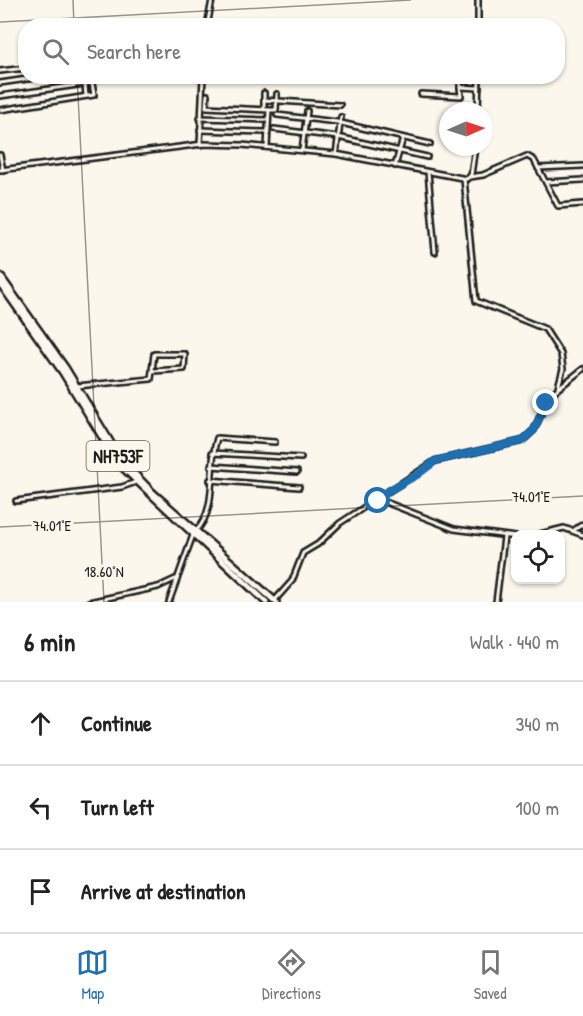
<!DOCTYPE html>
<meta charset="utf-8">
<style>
body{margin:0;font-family:"Patrick Hand",sans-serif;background:#f6f6f6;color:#222}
.controls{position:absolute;right:18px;bottom:18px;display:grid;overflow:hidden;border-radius:12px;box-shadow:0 2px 4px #0004}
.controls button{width:54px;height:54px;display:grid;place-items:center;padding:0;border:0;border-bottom:2px solid #e0e0e0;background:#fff;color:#222;font:30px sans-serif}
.compass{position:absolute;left:439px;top:102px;width:54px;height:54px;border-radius:50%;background:#fff;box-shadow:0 2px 4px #0004;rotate:87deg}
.stop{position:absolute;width:18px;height:18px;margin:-14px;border:4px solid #1f6fb2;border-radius:50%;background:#fff}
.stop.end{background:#1f6fb2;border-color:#fff;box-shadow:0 2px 6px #0008}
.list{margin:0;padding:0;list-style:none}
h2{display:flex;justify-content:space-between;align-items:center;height:78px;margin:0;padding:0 24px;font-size:26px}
h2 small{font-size:20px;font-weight:400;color:#767676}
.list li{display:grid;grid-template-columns:39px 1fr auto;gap:18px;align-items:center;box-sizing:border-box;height:84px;padding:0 24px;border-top:2px solid #e0e0e0}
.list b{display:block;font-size:22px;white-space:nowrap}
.list em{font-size:20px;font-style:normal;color:#767676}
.icon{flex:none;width:33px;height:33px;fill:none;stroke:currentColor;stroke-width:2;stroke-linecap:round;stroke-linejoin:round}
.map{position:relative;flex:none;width:583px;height:602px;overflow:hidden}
.search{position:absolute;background:#fff;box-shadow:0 2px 4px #0004;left:18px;right:18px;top:18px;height:66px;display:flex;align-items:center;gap:15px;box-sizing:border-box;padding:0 21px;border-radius:24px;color:#767676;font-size:22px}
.sheet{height:330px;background:#fff}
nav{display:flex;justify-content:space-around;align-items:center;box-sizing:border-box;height:84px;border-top:2px solid #e0e0e0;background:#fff;font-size:16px;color:#767676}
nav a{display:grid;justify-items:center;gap:3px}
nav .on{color:#1f6fb2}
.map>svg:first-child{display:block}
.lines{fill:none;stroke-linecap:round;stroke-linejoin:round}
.minor-casing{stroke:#1c1c1c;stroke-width:8}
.trunk-casing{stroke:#1c1c1c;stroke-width:10}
.minor{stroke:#fbf7ec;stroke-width:3}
.trunk{stroke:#fbf7ec;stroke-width:5}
.route{stroke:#1f6fb2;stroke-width:8}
.ticks{fill:none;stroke:#1c1c1c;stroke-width:1.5;stroke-opacity:0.45}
.labels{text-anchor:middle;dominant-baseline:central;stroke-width:6;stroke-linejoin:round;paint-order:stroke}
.shield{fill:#fbf7ec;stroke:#5f5e5a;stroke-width:1.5}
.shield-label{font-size:18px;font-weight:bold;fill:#1c1c1c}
.ticks-label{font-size:15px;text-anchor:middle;fill:#1c1c1c;stroke:#fbf7ec;stroke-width:6;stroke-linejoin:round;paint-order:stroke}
</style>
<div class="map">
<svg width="583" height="602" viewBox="0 0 583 602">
<rect width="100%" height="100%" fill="#fbf7ec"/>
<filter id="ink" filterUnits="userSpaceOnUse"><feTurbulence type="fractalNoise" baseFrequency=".0167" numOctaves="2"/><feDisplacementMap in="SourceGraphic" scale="12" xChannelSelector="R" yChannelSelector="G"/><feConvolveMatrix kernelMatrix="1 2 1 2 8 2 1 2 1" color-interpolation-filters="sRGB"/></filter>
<g filter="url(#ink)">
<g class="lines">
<g class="minor-casing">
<g id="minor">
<path d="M 478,0 L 478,26"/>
<path d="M 207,26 L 212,0"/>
<path d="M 0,71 L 26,68"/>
<path d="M 414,76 L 461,79 L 460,87 L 479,88"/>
<path d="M 0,83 L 48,76"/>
<path d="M 85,84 L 86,96"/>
<path d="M 421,94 L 461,96 L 460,87"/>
<path d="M 207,95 L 206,107 L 269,110 L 267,147"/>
<path d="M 0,96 L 92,83 L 94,95 L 0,110"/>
<path d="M 264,100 L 340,105"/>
<path d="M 264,109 L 264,93"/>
<path d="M 269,110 L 276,110 L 277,94"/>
<path d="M 478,111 L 479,76"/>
<path d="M 277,115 L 337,122 L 430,144"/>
<path d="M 200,118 L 268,120"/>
<path d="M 274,129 L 338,137 L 427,157"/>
<path d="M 200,130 L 267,132"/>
<path d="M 200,145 L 203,76"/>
<path d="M 302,150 L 307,111"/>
<path d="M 336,154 L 341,117"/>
<path d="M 0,155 L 3,170"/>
<path d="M 395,166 L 403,138"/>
<path d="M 538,168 L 583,166"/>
<path d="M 0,170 L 203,144 L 242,145 L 336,154 L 467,179 L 471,175 L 475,147"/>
<path d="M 428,172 L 435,252"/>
<path d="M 470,177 L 483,175 L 527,156 L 534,160 L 558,206 L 583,204"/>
<path d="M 464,179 L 476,301 L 545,329 L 561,354 L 563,369 L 558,387"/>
<path d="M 546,182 L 583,180"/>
<path d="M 77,386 L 151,379 L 154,354 L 185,354 L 184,369 L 153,371"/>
<path d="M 212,453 L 301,458"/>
<path d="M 211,466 L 297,472"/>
<path d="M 210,480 L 299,487"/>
<path d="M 375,498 L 454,529 L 516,537"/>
<path d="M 16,501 L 122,487 L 136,482"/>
<path d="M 574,530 L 583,524"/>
<path d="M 196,531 C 219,507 207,468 217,438 L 275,442"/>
<path d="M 540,534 L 564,528 L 583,535"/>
<path d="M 275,600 L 292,581 L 303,553 L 318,544 L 340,523 L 435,461 L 522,441 L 534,430 L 546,403 L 556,390 L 583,369"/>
<path d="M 89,602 L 158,587 L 175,579"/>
<path d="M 169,602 L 193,535"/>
<path d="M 496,602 L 504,537"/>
</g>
</g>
<g class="trunk-casing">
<g id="trunk">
<path d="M 0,276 L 66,369 L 121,460 L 152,492 L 276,602"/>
<path d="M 0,283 L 62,371 L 118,463 L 266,602"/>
</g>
</g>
<use href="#minor" class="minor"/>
<use href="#trunk" class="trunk"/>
</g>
</g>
<g class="lines" filter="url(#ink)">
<path class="route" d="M 378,501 L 375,498 L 417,475 L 435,461 L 522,441 L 534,430 L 546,403"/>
</g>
<path class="ticks" d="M 73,0 L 74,26M 0,22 L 411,0M 77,76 L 104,602M 0,527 L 583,496"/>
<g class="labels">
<rect class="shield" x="86.5" y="441" width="63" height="30" rx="4.5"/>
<g class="shield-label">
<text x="118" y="456">NH753F</text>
</g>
</g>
<g class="ticks-label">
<text x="531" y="502">74.01°E</text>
<text x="52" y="531">74.01°E</text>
<text x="104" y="577">18.60°N</text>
</g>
</svg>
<div class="controls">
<button><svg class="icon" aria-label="locate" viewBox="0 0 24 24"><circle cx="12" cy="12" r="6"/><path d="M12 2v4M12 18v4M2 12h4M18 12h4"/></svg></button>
</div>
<svg class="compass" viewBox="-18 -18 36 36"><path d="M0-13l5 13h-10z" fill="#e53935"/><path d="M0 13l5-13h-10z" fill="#767676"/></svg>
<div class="stop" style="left:378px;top:501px"></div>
<div class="stop end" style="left:546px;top:403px"></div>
<div class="search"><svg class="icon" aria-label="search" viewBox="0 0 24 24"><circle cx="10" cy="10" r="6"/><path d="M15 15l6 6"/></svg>Search here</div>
</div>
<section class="sheet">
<h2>6 min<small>Walk · 440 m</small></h2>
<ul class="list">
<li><svg class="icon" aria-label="ahead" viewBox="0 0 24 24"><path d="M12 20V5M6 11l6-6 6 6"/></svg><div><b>Continue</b></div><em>340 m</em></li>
<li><svg class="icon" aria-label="left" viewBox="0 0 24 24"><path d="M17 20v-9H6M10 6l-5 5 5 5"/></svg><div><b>Turn left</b></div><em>100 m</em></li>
<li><svg class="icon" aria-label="arrive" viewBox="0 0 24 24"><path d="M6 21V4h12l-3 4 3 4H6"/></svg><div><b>Arrive at destination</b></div></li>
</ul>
</section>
<nav>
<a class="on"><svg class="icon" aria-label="map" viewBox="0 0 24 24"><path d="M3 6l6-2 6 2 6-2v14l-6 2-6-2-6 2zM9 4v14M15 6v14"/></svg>Map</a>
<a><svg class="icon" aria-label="directions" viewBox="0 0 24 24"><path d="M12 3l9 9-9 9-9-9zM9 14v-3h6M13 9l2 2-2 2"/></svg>Directions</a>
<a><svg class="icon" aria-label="saved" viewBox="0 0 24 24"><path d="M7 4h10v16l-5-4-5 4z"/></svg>Saved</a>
</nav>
